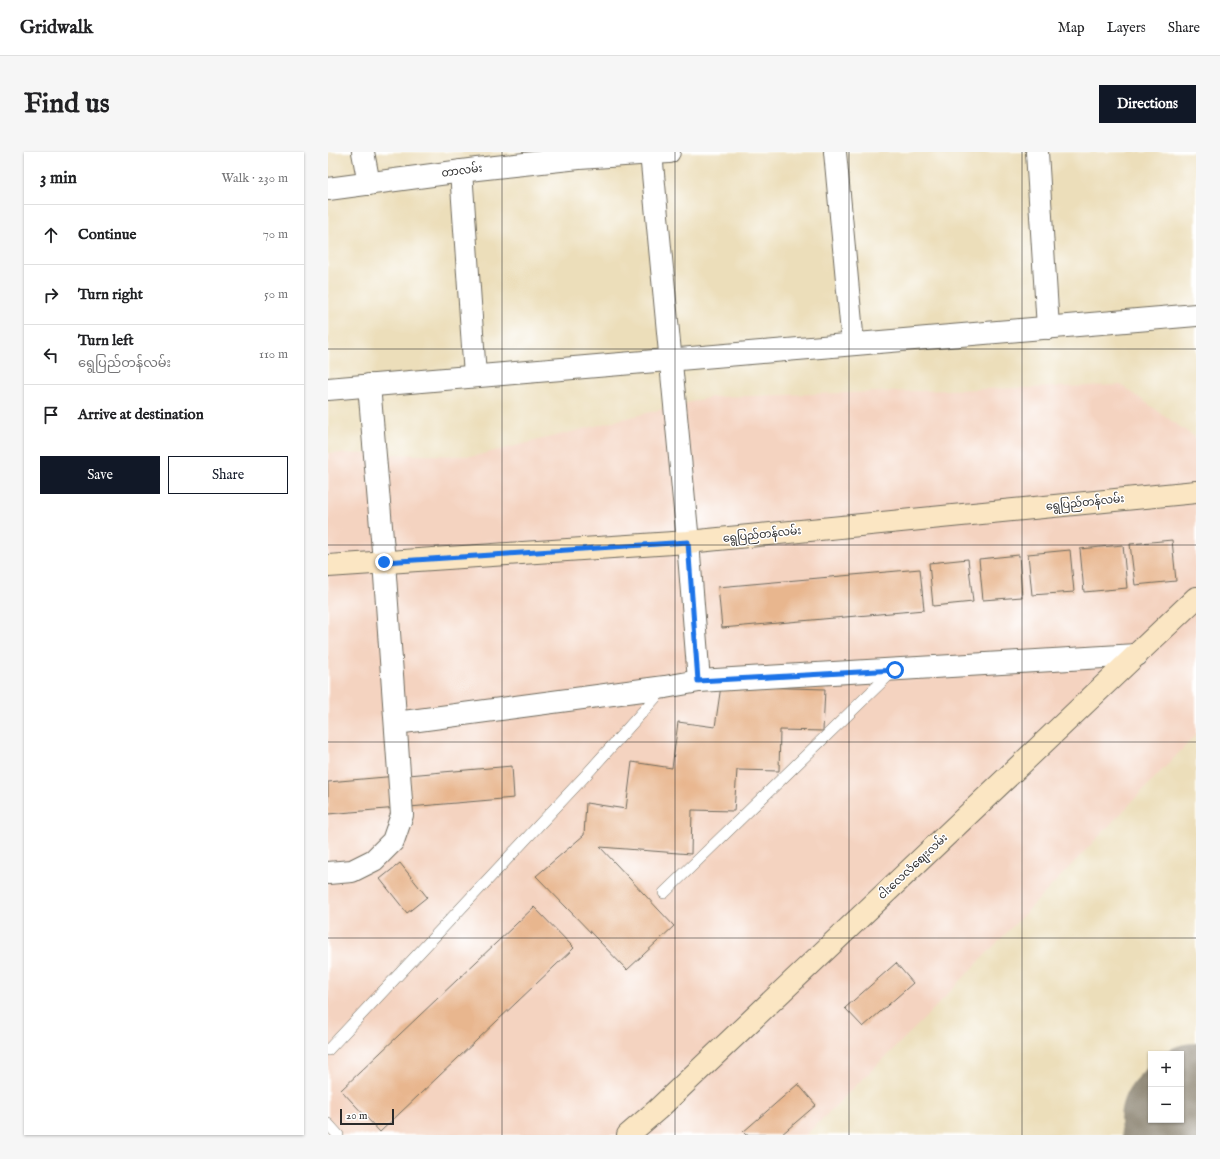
<!DOCTYPE html>
<meta charset="utf-8">
<style>
body{margin:0;font-family:"IM FELL English","Noto Sans Myanmar",serif;background:#f6f6f6;color:#202124}
.controls{position:absolute;right:12px;bottom:12px;display:grid;overflow:hidden;border-radius:0px;box-shadow:0 1px 3px #0004}
.controls button{width:36px;height:36px;display:grid;place-items:center;padding:0;border:0;border-bottom:1px solid #e0e0e0;background:#fff;color:#202124;font:20px sans-serif}
.scale{position:absolute;left:12px;bottom:10px;width:54px;box-sizing:border-box;padding-left:4px;border:2px solid #2b2b2b;border-top:0;font-size:11px;line-height:14px;white-space:nowrap;color:#2b2b2b;-webkit-text-stroke:3px #fff;paint-order:stroke}
.stop{position:absolute;width:12px;height:12px;margin:-9px;border:3px solid #1a73e8;border-radius:50%;background:#fff}
.stop.end{background:#1a73e8;border-color:#fff;box-shadow:0 1px 4px #0008}
.list{margin:0;padding:0;list-style:none}
h2{display:flex;justify-content:space-between;align-items:center;height:52px;margin:0;padding:0 16px;font-size:17px}
h2 small{font-size:13px;font-weight:400;color:#757577}
.list li{display:grid;grid-template-columns:26px 1fr auto;gap:12px;align-items:center;box-sizing:border-box;height:60px;padding:0 16px;border-top:1px solid #e0e0e0}
.list b{display:block;font-size:15px;white-space:nowrap}
.list p{margin:0;font-size:13px;white-space:nowrap;color:#757577}
.list em{font-size:13px;font-style:normal;color:#757577}
.actions{display:flex;gap:8px;padding:12px 16px}
.actions a{flex:1;padding:9px 0;border:1px solid #111827;border-radius:0px;text-align:center;font-size:14px;color:#111827}
.actions .main{background:#111827;color:#fff}
.icon{flex:none;width:22px;height:22px;fill:none;stroke:currentColor;stroke-width:2;stroke-linecap:round;stroke-linejoin:round}
.map{position:relative;flex:none;width:868px;height:983px;overflow:hidden;border-radius:0px}
header{display:flex;align-items:center;gap:24px;box-sizing:border-box;height:56px;padding:0 20px;background:#fff;border-bottom:1px solid #e0e0e0}
header strong{font-size:19px}
nav{display:flex;gap:22px;margin-inline-start:auto;font-size:14px}
.intro{display:flex;align-items:center;justify-content:space-between;box-sizing:border-box;height:96px;padding:0 24px}
h1{margin:0;font-size:28px}
.button{padding:10px 18px;border-radius:0px;background:#111827;color:#fff;font-size:14px;font-weight:700}
main{display:flex;gap:24px;padding:0 24px}
aside{flex:1;background:#fff;border-radius:0px;box-shadow:0 1px 3px #0004}
.map>svg:first-child{display:block}
.built{fill:#f4d3c0}
.lines{fill:none;stroke-linecap:round;stroke-linejoin:round}
.runway{stroke:#8c8472;stroke-width:122}
.building{fill:#e8b68e}
.lane-casing{stroke:#6f6a5d;stroke-width:12}
.street-casing{stroke:#6f6a5d;stroke-width:24}
.secondary-casing{stroke:#6f6a5d;stroke-width:24}
.lane{stroke:#fff;stroke-width:11}
.street{stroke:#fff;stroke-width:22}
.secondary{stroke:#fbe6c3;stroke-width:22}
.route{stroke:#1a73e8;stroke-width:5}
.grid{fill:none;stroke:#2b2b2b;stroke-width:1;stroke-opacity:0.55}
.labels{text-anchor:middle;dominant-baseline:central;stroke-width:3;stroke-linejoin:round;paint-order:stroke}
.street-label{font-size:11px;fill:#2b2b2b;stroke:#fff}
</style>
<header>
<strong>Gridwalk</strong>
<nav><a>Map</a><a>Layers</a><a>Share</a></nav>
</header>
<div class="intro"><h1>Find us</h1><a class="button">Directions</a></div>
<main>
<aside>
<h2>3 min<small>Walk · 230 m</small></h2>
<ul class="list">
<li><svg class="icon" aria-label="ahead" viewBox="0 0 24 24"><path d="M12 20V5M6 11l6-6 6 6"/></svg><div><b>Continue</b></div><em>70 m</em></li>
<li><svg class="icon" aria-label="right" viewBox="0 0 24 24"><path d="M7 20v-9h11M14 6l5 5-5 5"/></svg><div><b>Turn right</b></div><em>50 m</em></li>
<li><svg class="icon" aria-label="left" viewBox="0 0 24 24"><path d="M17 20v-9H6M10 6l-5 5 5 5"/></svg><div><b>Turn left</b><p>ရွေပြည်တန်လမ်း</p></div><em>110 m</em></li>
<li><svg class="icon" aria-label="arrive" viewBox="0 0 24 24"><path d="M6 21V4h12l-3 4 3 4H6"/></svg><div><b>Arrive at destination</b></div></li>
</ul>
<div class="actions"><a class="main">Save</a><a>Share</a></div>
</aside>
<div class="map">
<svg width="868" height="983" viewBox="0 0 868 983">
<rect width="100%" height="100%" fill="#fff"/>
<filter id="ink" filterUnits="userSpaceOnUse"><feTurbulence type="fractalNoise" baseFrequency=".025" numOctaves="2"/><feDisplacementMap in="SourceGraphic" scale="8" xChannelSelector="R" yChannelSelector="G"/><feConvolveMatrix kernelMatrix="1 2 1 2 8 2 1 2 1" color-interpolation-filters="sRGB"/></filter>
<filter id="wash" filterUnits="userSpaceOnUse"><feTurbulence type="fractalNoise" baseFrequency=".012" numOctaves="4" result="noise"/><feDisplacementMap in="SourceGraphic" scale="16" xChannelSelector="R" yChannelSelector="G"/><feGaussianBlur stdDeviation="0.9" result="paint"/><feColorMatrix in="noise" values="0 0 0 0 0 0 0 0 0 0 0 0 0 0 0 0 0 1.4 0 .05"/><feComposite in="paint" operator="in"/></filter>
<g filter="url(#wash)">
<rect width="100%" height="100%" fill="#ecdeba"/>
<path class="built" d="M 793,233 L 868,286 L 868,583 L 595,868 L 478,983 L 0,983 L 0,301 L 147,304 L 383,245 Z"/>
<g class="lines">
<path class="runway" d="M 853,968 L 868,952"/>
</g>
<g id="blocks">
<g class="building">
<path d="M 844,388 L 848,429 L 807,433 L 802,392 Z"/>
<path d="M 795,393 L 799,436 L 756,440 L 752,397 Z"/>
<path d="M 742,398 L 746,440 L 704,443 L 700,402 Z"/>
<path d="M 691,403 L 694,445 L 655,448 L 651,407 Z"/>
<path d="M 640,407 L 645,450 L 605,454 L 601,411 Z"/>
<path d="M 592,417 L 596,458 L 394,476 L 390,435 Z"/>
<path d="M 393,534 L 497,537 L 495,579 L 452,578 L 451,619 L 409,618 L 406,659 L 364,658 L 363,702 L 272,695 L 346,774 L 299,818 L 208,724 L 256,683 L 258,651 L 298,657 L 304,610 L 344,616 L 350,570 L 387,575 Z"/>
<path d="M 184,614 L 186,646 L 0,662 L 0,630 Z"/>
<path d="M 72,711 L 99,745 L 79,761 L 52,727 Z"/>
<path d="M 206,755 L 246,796 L 52,980 L 13,938 Z"/>
<path d="M 568,811 L 585,831 L 535,875 L 517,856 Z"/>
<path d="M 470,932 L 488,953 L 453,983 L 418,983 L 415,980 Z"/>
</g>
</g>
</g>
<g filter="url(#ink)">
<use href="#blocks" fill-opacity="0" stroke="#6f6a5d" stroke-width="1"/>
<g class="lines">
<g class="lane-casing">
<g id="lane">
<path d="M 336,741 L 565,519"/>
<path d="M 0,898 L 257,624 L 336,536"/>
<path d="M 0,972 L 10,983"/>
</g>
</g>
<g class="street-casing">
<g id="street">
<path d="M 35,0 L 41,32"/>
<path d="M 507,0 L 525,192"/>
<path d="M 709,0 L 720,176"/>
<path d="M 133,19 L 147,224"/>
<path d="M 0,37 L 149,17 L 251,6 L 341,0"/>
<path d="M 0,237 L 868,163"/>
<path d="M 371,529 L 809,503"/>
<path d="M 68,571 L 337,535 L 371,529 L 360,390 L 323,1"/>
<path d="M 0,721 L 24,719 L 46,708 L 65,689 L 74,663 L 56,410 L 41,233"/>
</g>
</g>
<g class="secondary-casing">
<g id="secondary">
<path d="M 0,414 L 360,390 L 868,340"/>
<path d="M 300,983 L 329,958 L 868,446"/>
</g>
</g>
<use href="#lane" class="lane"/>
<use href="#street" class="street"/>
<use href="#secondary" class="secondary"/>
</g>
</g>
<g class="lines" filter="url(#ink)">
<path class="route" d="M 56,410 L 360,390 L 370,529 L 567,518"/>
</g>
<path class="grid" d="M 174,0 L 174,983M 347,0 L 347,983M 521,0 L 521,983M 694,0 L 694,983M 0,197 L 868,197M 0,393 L 868,393M 0,590 L 868,590M 0,786 L 868,786"/>
<g class="labels">
<g class="street-label">
<text transform="translate(134 19) rotate(-8)">တာလမ်း</text>
<text transform="translate(757 351) rotate(-6)">ရွေပြည်တန်လမ်း</text>
<text transform="translate(434 383) rotate(-6)">ရွေပြည်တန်လမ်း</text>
<text transform="translate(585 715) rotate(-43)">ငါးလေလံစျေးလမ်း</text>
</g>
</g>
</svg>
<div class="controls">
<button>+</button>
<button>−</button>
</div>
<div class="scale">20 m</div>
<div class="stop" style="left:567px;top:518px"></div>
<div class="stop end" style="left:56px;top:410px"></div>
</div>
</main>
